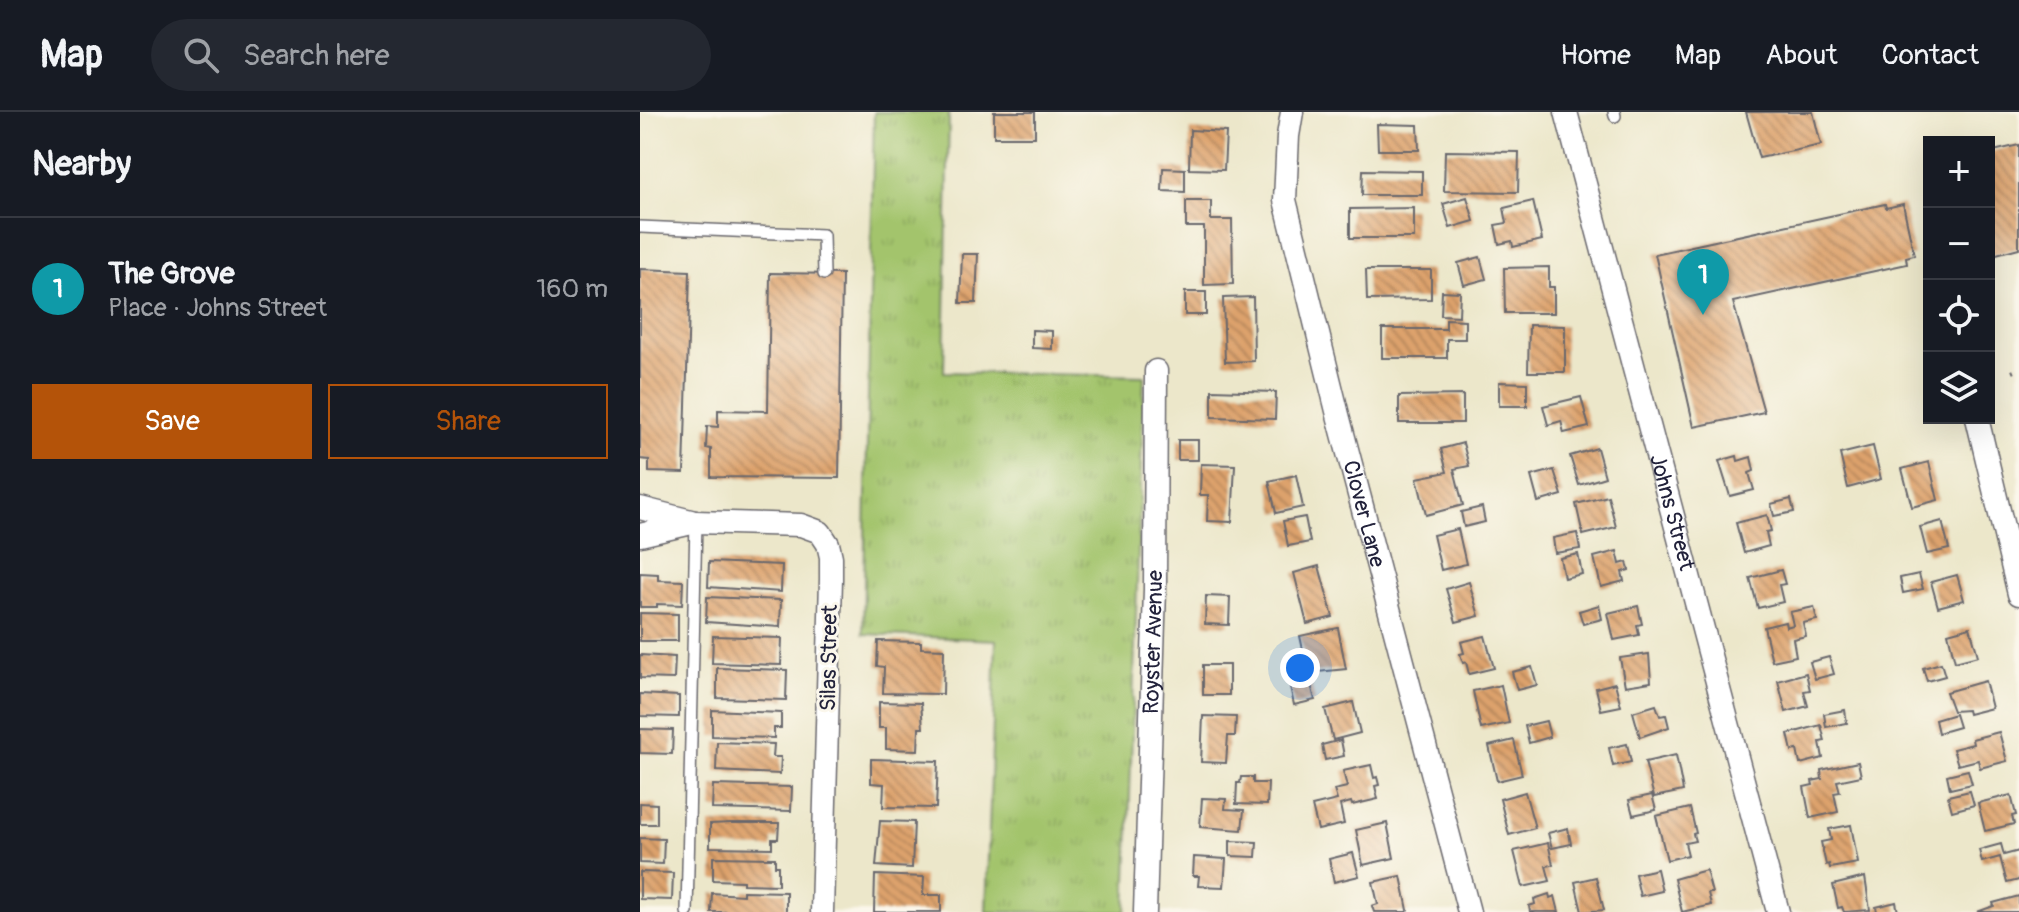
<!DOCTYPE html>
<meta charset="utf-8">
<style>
body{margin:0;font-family:Pangolin,sans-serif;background:#242831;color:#f1f3f6}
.controls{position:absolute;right:24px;top:24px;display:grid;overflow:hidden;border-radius:0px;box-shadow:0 8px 32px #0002}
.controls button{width:72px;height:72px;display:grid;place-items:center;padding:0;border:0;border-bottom:2px solid #363941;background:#171b24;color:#f1f3f6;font:40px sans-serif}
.you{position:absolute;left:660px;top:556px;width:28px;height:28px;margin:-20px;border:6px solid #fff;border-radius:50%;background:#1a73e8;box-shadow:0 0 0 12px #1a73e833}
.badge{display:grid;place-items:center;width:52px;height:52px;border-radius:50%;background:#b45309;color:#fff;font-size:26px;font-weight:700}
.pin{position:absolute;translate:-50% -66px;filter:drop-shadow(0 2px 4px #0008)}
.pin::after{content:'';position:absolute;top:42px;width:28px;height:24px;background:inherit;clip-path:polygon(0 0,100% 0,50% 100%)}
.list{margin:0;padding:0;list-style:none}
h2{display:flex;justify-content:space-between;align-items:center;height:104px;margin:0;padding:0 32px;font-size:34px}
h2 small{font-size:26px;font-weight:400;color:#9ea1a6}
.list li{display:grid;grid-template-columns:52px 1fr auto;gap:24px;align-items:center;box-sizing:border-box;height:144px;padding:0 32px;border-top:2px solid #363941}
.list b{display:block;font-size:30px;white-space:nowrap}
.list p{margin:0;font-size:26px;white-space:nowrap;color:#9ea1a6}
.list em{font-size:26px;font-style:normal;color:#9ea1a6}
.actions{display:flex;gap:16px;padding:24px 32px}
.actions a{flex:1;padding:18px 0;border:2px solid #b45309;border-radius:0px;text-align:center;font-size:28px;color:#b45309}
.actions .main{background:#b45309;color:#fff}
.icon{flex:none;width:44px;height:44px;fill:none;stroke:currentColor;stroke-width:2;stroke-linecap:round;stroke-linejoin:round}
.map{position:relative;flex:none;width:1379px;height:800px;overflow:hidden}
header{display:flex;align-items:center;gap:48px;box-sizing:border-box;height:112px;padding:0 40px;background:#171b24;border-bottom:2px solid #363941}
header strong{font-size:38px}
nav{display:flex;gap:44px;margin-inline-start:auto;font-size:28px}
.search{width:560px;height:72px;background:#242831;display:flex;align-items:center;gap:20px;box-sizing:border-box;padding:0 28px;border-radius:44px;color:#9ea1a6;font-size:30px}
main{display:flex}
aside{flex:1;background:#171b24}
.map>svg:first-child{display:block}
.grass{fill:url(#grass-tufts);stroke:#627354;stroke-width:2}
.building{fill:url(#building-back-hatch)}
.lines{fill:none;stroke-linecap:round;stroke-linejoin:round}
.service-casing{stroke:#69676d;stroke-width:14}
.minor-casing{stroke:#69676d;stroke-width:25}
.path{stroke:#69676d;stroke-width:4;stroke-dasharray:2 6;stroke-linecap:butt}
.service{stroke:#fff;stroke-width:11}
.minor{stroke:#fff;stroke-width:22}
.labels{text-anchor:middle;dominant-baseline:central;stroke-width:6;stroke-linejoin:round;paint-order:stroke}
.street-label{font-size:22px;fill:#22223b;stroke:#fbf7ec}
</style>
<header>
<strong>Map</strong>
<div class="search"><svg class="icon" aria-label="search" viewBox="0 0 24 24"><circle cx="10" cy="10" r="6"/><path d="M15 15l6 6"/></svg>Search here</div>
<nav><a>Home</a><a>Map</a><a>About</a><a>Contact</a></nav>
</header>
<main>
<aside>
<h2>Nearby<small></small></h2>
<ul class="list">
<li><span class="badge" style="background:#0f9aa8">1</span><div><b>The Grove</b><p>Place · Johns Street</p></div><em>160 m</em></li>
</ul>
<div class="actions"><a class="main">Save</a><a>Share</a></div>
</aside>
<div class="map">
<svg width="1379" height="800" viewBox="0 0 1379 800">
<defs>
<pattern id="grass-tufts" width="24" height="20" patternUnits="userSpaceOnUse" patternTransform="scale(2)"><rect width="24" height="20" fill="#a3c46c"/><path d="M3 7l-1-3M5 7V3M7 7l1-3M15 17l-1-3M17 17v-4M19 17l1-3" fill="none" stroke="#8ca85e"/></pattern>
<pattern id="building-back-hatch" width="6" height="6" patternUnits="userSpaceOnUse" patternTransform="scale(2)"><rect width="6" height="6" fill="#dda26c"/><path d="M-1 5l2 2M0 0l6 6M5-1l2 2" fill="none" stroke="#b3845a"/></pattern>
</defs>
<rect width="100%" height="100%" fill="#fbf7ec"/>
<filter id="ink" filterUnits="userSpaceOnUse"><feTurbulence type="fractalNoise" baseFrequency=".0125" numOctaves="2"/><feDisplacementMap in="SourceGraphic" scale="16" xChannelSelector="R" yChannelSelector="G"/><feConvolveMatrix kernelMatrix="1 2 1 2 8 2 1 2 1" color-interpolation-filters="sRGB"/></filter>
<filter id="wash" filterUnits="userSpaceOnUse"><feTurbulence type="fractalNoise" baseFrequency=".006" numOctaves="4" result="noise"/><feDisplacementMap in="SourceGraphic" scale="32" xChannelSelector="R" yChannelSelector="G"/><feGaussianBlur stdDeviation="1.8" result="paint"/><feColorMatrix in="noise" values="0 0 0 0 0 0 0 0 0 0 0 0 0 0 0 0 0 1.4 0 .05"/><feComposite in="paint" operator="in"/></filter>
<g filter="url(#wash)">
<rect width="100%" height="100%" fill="#ece7ca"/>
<path class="grass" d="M 234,0 L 309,0 L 304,260 L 504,264 L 486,800 L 346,800 L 356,528 L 223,522 Z"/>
<g id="blocks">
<g class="building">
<rect x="354" y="0" width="41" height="25"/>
<path d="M 1106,0 L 1173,0 L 1181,33 L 1119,46 Z"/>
<path d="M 737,12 L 778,13 L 779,38 L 738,38 Z"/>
<path d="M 550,18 L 586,20 L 584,58 L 549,57 Z"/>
<path d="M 1379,33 L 1379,136 L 1349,144 L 1349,40 Z"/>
<path d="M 805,39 L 879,40 L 878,80 L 804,79 Z"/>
<path d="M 523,56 L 545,57 L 545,80 L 522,79 Z"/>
<path d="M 723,58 L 782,59 L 782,83 L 722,83 Z"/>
<path d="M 827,85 L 834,109 L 810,116 L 803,92 Z"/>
<path d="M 546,89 L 571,89 L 571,108 L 592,108 L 593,172 L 564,173 L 564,115 L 546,115 Z"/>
<path d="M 893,89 L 902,128 L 873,135 L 872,129 L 859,132 L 855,113 L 867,111 L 864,96 Z"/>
<path d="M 1245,92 L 1246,96 L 1263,92 L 1274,143 L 1266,145 L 1267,152 L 1093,190 L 1124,300 L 1054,315 L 1015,142 Z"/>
<path d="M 774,96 L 774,126 L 710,126 L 710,97 Z"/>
<path d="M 322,142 L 338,142 L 336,191 L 320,191 Z"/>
<path d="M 840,145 L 846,167 L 824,173 L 818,151 Z"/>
<path d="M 909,155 L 909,175 L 914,175 L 914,201 L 865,201 L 864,156 Z"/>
<path d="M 0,157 L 50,159 L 44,361 L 9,360 L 9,348 L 0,347 Z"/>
<path d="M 726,158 L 791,158 L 791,187 L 727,188 Z"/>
<path d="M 130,161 L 202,162 L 199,366 L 71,365 L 71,337 L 66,336 L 67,314 L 78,315 L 78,298 L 128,299 Z"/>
<path d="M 802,179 L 820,180 L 819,204 L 801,203 Z"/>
<rect x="545" y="180" width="21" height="23"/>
<path d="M 613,185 L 614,249 L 585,250 L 583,186 Z"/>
<path d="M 806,207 L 825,208 L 825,227 L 807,227 L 807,246 L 742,246 L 742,217 L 806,217 Z"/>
<path d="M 889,213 L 925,214 L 925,260 L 888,260 Z"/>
<path d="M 392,218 L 412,219 L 412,237 L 392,236 Z"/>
<path d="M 859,270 L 887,271 L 887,294 L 859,294 Z"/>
<path d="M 572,278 L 636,280 L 635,307 L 572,305 Z"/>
<path d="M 823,283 L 823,311 L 759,311 L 759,284 Z"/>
<path d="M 941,285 L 949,315 L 924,321 L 921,309 L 908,313 L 903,294 Z"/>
<rect x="538" y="328" width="20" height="20"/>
<path d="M 823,331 L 829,354 L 814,357 L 823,393 L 786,403 L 777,366 L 807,360 L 801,337 Z"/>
<path d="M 1233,334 L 1241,367 L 1208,376 L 1200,342 Z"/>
<path d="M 957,336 L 965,365 L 939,373 L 930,344 Z"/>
<path d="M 1097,344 L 1098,349 L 1111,345 L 1114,359 L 1109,361 L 1114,378 L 1090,384 L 1079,349 Z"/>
<path d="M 1289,350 L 1298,388 L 1272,395 L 1262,357 Z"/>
<path d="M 561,352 L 595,353 L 592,410 L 567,409 L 568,383 L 560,383 Z"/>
<path d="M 914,358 L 922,383 L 898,390 L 891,364 Z"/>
<path d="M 656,363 L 663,395 L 636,401 L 629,369 Z"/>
<path d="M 968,384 L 976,415 L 943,423 L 936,392 Z"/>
<path d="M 1151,387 L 1154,400 L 1134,404 L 1131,392 Z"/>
<path d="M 842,395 L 845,410 L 824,415 L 821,400 Z"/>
<path d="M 1127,403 L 1131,419 L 1126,420 L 1129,434 L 1104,441 L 1096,411 Z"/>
<path d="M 665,405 L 670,430 L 648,434 L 643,409 Z"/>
<path d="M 1302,409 L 1309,437 L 1287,442 L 1280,415 Z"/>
<path d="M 818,417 L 826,452 L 801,458 L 793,423 Z"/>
<path d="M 937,421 L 940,437 L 915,441 L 913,426 Z"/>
<path d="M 977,439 L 980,452 L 987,450 L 989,458 L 982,460 L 984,469 L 961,475 L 954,445 Z"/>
<path d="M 938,442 L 942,462 L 924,466 L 920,446 Z"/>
<path d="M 69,450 L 142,453 L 141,480 L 68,475 Z"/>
<path d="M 679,454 L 693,505 L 667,512 L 654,461 Z"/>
<path d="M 1141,458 L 1145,472 L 1139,473 L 1143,490 L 1118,496 L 1110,466 Z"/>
<path d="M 0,461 L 18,462 L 18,468 L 43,469 L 42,493 L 17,492 L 17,495 L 0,495 Z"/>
<path d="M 1279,462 L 1283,477 L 1263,481 L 1260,466 Z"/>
<path d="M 1317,463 L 1324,488 L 1298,495 L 1291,470 Z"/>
<path d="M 829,470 L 839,504 L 816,510 L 806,477 Z"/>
<path d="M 566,484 L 590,485 L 589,513 L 565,512 Z"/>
<path d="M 67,485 L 141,488 L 140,515 L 66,510 Z"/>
<path d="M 959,493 L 962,507 L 943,512 L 939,499 Z"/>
<path d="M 998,494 L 1002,512 L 997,513 L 999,523 L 974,528 L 968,501 Z"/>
<path d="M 1174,495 L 1177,508 L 1163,511 L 1166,524 L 1153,527 L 1156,544 L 1132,549 L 1124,515 L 1145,510 L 1146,515 L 1153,513 L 1150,500 Z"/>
<path d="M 0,501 L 38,502 L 38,529 L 0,529 Z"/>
<path d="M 1330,515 L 1338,544 L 1315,550 L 1308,521 Z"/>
<path d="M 698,516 L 706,557 L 668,561 L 660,524 Z"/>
<path d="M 73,524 L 142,526 L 141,553 L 72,551 Z"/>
<path d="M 845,524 L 854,556 L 829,562 L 826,550 L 823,551 L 820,542 L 824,541 L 821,530 Z"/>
<path d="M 238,529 L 281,530 L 281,536 L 304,537 L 303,582 L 243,581 L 244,555 L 237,554 Z"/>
<path d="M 1009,542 L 1011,570 L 985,574 L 980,546 Z"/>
<path d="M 0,543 L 35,545 L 34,567 L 0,566 Z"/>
<path d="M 1189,545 L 1194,562 L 1175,567 L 1170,550 Z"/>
<path d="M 1301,551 L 1305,564 L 1287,569 L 1283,556 Z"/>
<rect x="563" y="553" width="26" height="30"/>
<path d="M 892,555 L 897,573 L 877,578 L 872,560 Z"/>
<path d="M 77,556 L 147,558 L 146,588 L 77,586 Z"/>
<path d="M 1166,561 L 1170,578 L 1164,579 L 1168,594 L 1146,600 L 1138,569 Z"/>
<path d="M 669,565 L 675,588 L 654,593 L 649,570 Z"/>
<path d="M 1345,569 L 1352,596 L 1328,602 L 1327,598 L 1313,599 L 1306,580 Z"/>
<path d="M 975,571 L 981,594 L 961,598 L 956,576 Z"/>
<path d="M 861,573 L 869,611 L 841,617 L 833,579 Z"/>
<path d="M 0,582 L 39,584 L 39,605 L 0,604 Z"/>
<path d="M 239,590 L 281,591 L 283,616 L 279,616 L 278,638 L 246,637 L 246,616 L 239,616 Z"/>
<path d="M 713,590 L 720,621 L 693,628 L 685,597 Z"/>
<path d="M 1016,593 L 1020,604 L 1026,603 L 1029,615 L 1000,625 L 993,600 Z"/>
<path d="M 72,598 L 141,601 L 141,616 L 134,616 L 134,626 L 72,624 Z"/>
<path d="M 1205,598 L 1207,611 L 1186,615 L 1184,602 Z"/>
<path d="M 1315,602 L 1319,615 L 1298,621 L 1295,608 Z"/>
<path d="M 563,604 L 596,605 L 595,624 L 588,624 L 586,651 L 561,650 Z"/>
<path d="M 906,609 L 910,625 L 889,631 L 885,614 Z"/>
<path d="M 1181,613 L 1185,629 L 1180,630 L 1183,646 L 1160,652 L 1157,638 L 1152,639 L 1148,622 Z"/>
<path d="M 0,617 L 33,618 L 32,642 L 0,641 Z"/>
<path d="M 1359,620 L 1367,649 L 1340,656 L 1338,648 L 1318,653 L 1313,637 L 1333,632 L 1332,627 Z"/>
<path d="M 701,628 L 704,644 L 685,648 L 682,633 Z"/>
<path d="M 874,628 L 882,663 L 857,669 L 849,634 Z"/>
<path d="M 77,630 L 134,632 L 133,645 L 141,645 L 140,662 L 76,659 Z"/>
<path d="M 987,632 L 991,650 L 973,654 L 969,636 Z"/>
<path d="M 1036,643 L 1043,679 L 1014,685 L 1005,650 Z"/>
<path d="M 231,647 L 298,649 L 296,696 L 243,695 L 244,672 L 231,671 Z"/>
<path d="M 1218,650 L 1221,664 L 1197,669 L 1200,680 L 1194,681 L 1198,700 L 1170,706 L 1164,675 L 1173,673 L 1172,669 L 1182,667 L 1181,658 Z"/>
<path d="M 731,653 L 734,666 L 737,665 L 739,673 L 735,674 L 738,687 L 712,693 L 711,690 L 700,693 L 704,712 L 678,718 L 672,694 L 697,688 L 694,678 L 707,675 L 703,659 Z"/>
<path d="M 1328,658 L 1332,672 L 1310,677 L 1307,663 Z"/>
<path d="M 601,665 L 613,665 L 613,671 L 628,671 L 627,693 L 596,692 L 597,671 L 600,671 Z"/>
<path d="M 73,673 L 152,675 L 151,699 L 72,697 Z"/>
<path d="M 1330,679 L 1334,693 L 1312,699 L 1308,684 Z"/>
<path d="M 885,680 L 895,716 L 869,723 L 860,687 Z"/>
<path d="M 1012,683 L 1016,698 L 993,703 L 989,688 Z"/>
<path d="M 1371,683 L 1376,703 L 1372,704 L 1374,712 L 1345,719 L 1338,691 Z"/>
<path d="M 562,686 L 586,687 L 585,697 L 604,698 L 602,718 L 560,715 Z"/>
<path d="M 0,691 L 17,692 L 17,712 L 0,712 Z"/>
<path d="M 1050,696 L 1056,721 L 1053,722 L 1055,729 L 1045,731 L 1048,743 L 1027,748 L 1016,704 Z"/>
<path d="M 240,709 L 274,710 L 272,756 L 236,754 Z"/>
<path d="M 92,711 L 139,711 L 138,727 L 132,727 L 132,736 L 70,735 L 70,712 Z"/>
<path d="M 747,711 L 754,746 L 723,753 L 716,718 Z"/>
<path d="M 1211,713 L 1218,751 L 1190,756 L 1189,752 L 1186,753 L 1181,730 L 1191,728 L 1189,717 Z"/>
<path d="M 928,716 L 931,732 L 912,736 L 908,721 Z"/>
<path d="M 0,726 L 24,727 L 23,752 L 0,751 Z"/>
<path d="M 590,729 L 617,730 L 616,745 L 590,744 Z"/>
<path d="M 908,731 L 913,753 L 906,754 L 910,769 L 883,775 L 874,739 Z"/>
<path d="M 1361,732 L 1364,743 L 1379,739 L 1379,768 L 1367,771 L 1360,745 L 1342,750 L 1339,738 Z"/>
<path d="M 713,741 L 719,764 L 694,770 L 689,747 Z"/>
<path d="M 73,745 L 135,746 L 135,754 L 138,754 L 138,773 L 103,772 L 103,769 L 73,768 Z"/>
<path d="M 554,745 L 586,747 L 584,775 L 558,774 L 559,764 L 553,764 Z"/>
<path d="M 1017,757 L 1022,779 L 1000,784 L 995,762 Z"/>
<path d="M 1066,758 L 1072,781 L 1068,781 L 1071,793 L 1042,800 L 1034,767 Z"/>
<path d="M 0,760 L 33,761 L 32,788 L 0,787 Z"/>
<path d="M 235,763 L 284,765 L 283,783 L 301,783 L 301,800 L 234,800 Z"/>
<path d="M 761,764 L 768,798 L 767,800 L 734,800 L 732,794 L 738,792 L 733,770 Z"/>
<path d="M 956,765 L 964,798 L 942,800 L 935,770 Z"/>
<path d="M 1225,765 L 1230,798 L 1204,800 L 1202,795 L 1198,796 L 1193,773 Z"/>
<path d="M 103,779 L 146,780 L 146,800 L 71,800 L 72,781 L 103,783 Z"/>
<path d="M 909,782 L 910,786 L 915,784 L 919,800 L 890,800 L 889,794 L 895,792 L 894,787 Z"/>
<path d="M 1379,784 L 1379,800 L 1337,800 L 1354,794 L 1353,791 Z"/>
<path d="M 1256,790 L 1258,800 L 1237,800 L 1236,795 Z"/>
</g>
</g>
</g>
<g filter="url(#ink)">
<use href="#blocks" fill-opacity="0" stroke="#69676d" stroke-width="2"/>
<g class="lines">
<g class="service-casing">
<g id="service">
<path d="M 974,0 L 975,4"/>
<path d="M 0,115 L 183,123 L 184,162"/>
<path d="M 47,800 L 56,410"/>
</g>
</g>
<g class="minor-casing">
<g id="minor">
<path id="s1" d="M 652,0 L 648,24 L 645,88 L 698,303 L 829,800"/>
<path id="s2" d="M 926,0 L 1138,800"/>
<path d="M 1337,306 L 1379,482"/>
<path d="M 0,396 L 51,409"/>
<path d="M 0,423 L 56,410 L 161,413 L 180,420 L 188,432 L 191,445 L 191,467 L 182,800"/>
<path id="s3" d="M 505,800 L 515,477 L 516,259"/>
</g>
</g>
<path class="path" d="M 1372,260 L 1379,257"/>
<use href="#service" class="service"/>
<use href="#minor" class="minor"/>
</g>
</g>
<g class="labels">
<g class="street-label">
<text stroke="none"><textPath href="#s2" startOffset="414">Johns Street</textPath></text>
<text stroke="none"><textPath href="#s1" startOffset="412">Clover Lane</textPath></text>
<text stroke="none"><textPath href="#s3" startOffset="270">Royster Avenue</textPath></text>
<text transform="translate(189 546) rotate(-89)">Silas Street</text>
</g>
</g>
</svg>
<div class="controls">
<button>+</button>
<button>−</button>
<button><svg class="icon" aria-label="locate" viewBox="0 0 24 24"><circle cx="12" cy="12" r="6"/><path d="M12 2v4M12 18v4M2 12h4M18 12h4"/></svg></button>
<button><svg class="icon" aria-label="layers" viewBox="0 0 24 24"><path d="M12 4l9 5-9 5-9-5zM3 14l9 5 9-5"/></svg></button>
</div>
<div class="you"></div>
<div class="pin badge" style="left:1063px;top:203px;background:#0f9aa8">1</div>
</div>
</main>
